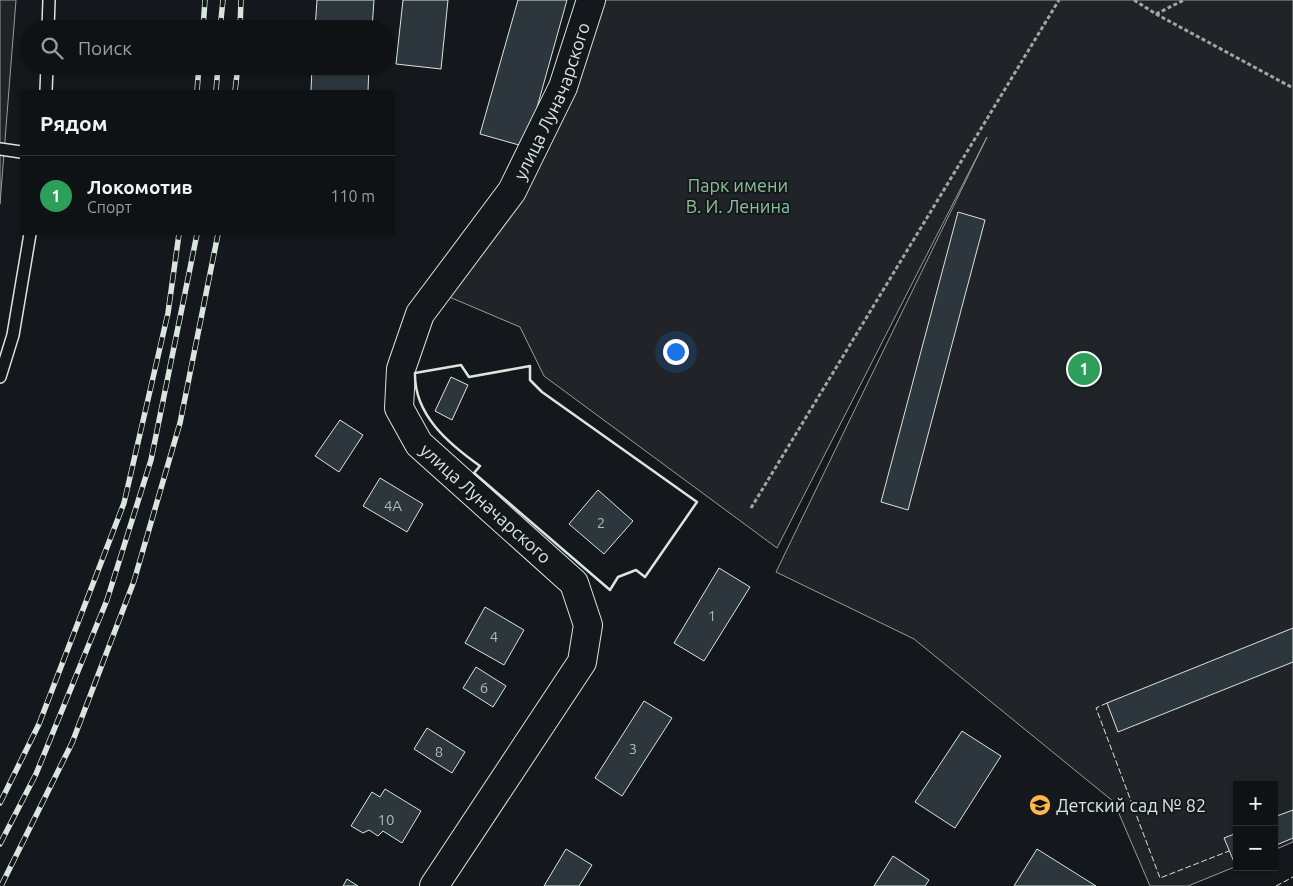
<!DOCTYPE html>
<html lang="ru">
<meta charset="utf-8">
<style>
body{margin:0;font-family:Ubuntu,sans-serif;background:#181b1e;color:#f1f3f6}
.controls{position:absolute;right:15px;bottom:15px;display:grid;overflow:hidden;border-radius:0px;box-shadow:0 1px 4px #0004}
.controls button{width:45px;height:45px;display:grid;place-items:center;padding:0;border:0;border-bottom:1px solid #2f3234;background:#0f1215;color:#f1f3f6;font:25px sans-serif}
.you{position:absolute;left:675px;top:351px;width:18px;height:18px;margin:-12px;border:4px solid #fff;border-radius:50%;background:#1a73e8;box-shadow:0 0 0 8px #1a73e833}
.badge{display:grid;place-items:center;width:32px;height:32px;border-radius:50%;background:#ea580c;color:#fff;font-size:16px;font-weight:700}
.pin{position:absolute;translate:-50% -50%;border:2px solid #fff;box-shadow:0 1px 5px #0006}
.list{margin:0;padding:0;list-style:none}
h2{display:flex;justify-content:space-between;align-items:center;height:65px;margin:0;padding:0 20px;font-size:21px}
h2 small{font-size:16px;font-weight:400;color:#9b9ea0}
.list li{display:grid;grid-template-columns:32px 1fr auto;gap:15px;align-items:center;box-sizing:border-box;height:80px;padding:0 20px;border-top:1px solid #2f3234}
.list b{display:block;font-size:19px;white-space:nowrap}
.list p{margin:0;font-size:16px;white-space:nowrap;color:#9b9ea0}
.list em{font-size:16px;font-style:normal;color:#9b9ea0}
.icon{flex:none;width:28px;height:28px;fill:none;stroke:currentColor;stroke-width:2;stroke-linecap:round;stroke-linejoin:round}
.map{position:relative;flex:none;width:1293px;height:886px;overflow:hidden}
.search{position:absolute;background:#0f1215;box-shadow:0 1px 4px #0004;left:20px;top:20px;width:375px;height:55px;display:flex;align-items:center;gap:12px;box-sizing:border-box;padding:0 18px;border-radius:28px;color:#9b9ea0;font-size:19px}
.panel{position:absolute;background:#0f1215;box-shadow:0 1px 4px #0004;left:20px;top:90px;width:375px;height:145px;border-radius:0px}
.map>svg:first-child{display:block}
.green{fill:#202428;stroke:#939e99}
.building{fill:#2c363c;stroke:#d8e6dc}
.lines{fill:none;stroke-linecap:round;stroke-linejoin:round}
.service-casing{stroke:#d8e6dc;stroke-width:14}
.tertiary-casing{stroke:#d8e6dc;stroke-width:30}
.path{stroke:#9da8a2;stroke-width:3;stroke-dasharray:4 2.5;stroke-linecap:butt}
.service{stroke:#14181c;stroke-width:11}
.tertiary{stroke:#14181c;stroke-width:28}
.rail-casing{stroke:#d8e6dc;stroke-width:5.5}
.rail{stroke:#14181c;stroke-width:4;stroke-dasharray:11;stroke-linecap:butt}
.fence{stroke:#d8e6dc;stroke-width:1;stroke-dasharray:6 2.5;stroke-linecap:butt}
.wall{stroke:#d8e6dc;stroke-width:2.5}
.labels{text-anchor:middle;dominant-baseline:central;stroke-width:4;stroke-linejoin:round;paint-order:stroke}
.number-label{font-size:15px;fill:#adbab4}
.street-label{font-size:18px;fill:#d8e6dc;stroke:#14181c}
.park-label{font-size:18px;fill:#8ac095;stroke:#14181c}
.poi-label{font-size:18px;fill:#d8e6dc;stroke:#14181c;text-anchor:start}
</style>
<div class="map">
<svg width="1293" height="886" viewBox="0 0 1293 886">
<rect width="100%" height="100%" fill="#14181c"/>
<g class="green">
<path d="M 0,0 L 16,0 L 0,204 Z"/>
<path d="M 604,0 L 1293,0 L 1293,842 L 1274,850 L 1274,785 L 1237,785 L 1237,866 L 1188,886 L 1150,886 L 1114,802 L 914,639 L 776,572 L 987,137 L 777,548 L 544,376 L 520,327 L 447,296 Z"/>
</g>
<g class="building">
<path d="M 317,0 L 374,0 L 372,29 L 315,29 Z"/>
<path d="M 403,0 L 448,0 L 441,69 L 396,64 Z"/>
<path d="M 518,0 L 567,0 L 526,147 L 480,134 Z"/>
<path d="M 312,66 L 369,66 L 368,91 L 311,91 Z"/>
<path d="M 958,212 L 985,220 L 908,510 L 881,502 Z"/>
<path d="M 451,377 L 468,385 L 452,420 L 435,411 Z"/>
<path d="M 340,420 L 363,435 L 339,472 L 315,456 Z"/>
<path d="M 380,478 L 423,504 L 407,532 L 363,506 Z"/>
<path d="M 598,490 L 633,521 L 604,554 L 569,524 Z"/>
<path d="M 719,568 L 750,587 L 704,661 L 674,643 Z"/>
<path d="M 485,607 L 524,630 L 504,665 L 465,643 Z"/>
<path d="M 1293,628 L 1293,662 L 1118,732 L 1107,703 Z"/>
<path d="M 476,667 L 506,686 L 493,707 L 463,688 Z"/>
<path d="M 644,701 L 672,718 L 622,796 L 595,778 Z"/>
<path d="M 427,728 L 465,752 L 452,773 L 414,749 Z"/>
<path d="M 962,731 L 1001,756 L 955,828 L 915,802 Z"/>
<path d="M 385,789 L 421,811 L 402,843 L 383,831 L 378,836 L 369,830 L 363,833 L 351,826 L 372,792 L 380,797 Z"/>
<path d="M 1293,810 L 1293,838 L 1274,846 L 1274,817 Z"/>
<path d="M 1237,833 L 1237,861 L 1234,862 L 1224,838 Z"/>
<path d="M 566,849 L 592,865 L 579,886 L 544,886 Z"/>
<path d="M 1037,849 L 1096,886 L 1014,886 Z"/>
<path d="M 893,856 L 929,880 L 925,886 L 874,886 Z"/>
<path d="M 347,879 L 358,886 L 343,886 Z"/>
</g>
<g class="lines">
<g class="service-casing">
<g id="service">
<path d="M 48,29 L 49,0"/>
<path d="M 46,91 L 47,66"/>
<path d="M 0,149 L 21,152"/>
<path d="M 0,377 L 13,335 L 30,234"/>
</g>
</g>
<g class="tertiary-casing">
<g id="tertiary">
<path id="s1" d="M 434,886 L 582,662 L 588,625 L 574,583 L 419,444 L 399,408 L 401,369 L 420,314 L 512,191 L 563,87 L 591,0"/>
</g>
</g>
<g class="path">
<path d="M 1134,0 L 1156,14 L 1293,88"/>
<path d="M 1156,14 L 1184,0"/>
<path d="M 751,508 L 1059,0"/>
</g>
<use href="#service" class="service"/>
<use href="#tertiary" class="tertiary"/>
<g class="rail-casing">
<g id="rail">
<path d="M 203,29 L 205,0"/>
<path d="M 220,29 L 223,0"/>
<path d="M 240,29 L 241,0"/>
<path d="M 197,91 L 199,66"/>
<path d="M 216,91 L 218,66"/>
<path d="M 235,91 L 238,66"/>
<path d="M 0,803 L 39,724 L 124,503 L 168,313 L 179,234"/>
<path d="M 0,844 L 36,774 L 107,600 L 151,460 L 197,234"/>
<path d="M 1,886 L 72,743 L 134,581 L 180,423 L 218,234"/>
</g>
</g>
<use href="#rail" class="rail"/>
<g class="fence">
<path d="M 1107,703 L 1096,708 L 1160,878 L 1229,851"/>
<path d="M 1276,886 L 1293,877"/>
</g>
<path class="wall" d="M 461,365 L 469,377 L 530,366 L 530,380 L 542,392 L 697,502 L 645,577 L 636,570 L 618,577 L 610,590 L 474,473 L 480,466 C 449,444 414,415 415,373 Z"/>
</g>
<defs>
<g id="school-disc" transform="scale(1.125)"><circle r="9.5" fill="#ffb74d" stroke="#14181c"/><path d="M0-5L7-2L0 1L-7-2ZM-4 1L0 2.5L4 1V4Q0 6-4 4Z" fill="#111"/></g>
</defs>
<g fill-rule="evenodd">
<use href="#school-disc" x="1040" y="805"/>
</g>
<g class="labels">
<g class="number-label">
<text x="393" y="505">4А</text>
<text x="601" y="522">2</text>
<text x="712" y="615">1</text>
<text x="494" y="636">4</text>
<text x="484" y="687">6</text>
<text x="633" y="748">3</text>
<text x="439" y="751">8</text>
<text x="386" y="819">10</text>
</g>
<g class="street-label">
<text stroke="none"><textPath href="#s1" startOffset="949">улица Луначарского</textPath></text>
<text transform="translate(486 503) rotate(42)">улица Луначарского</text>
</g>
<g class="park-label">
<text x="738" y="185">Парк имени<tspan x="738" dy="21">В. И. Ленина</tspan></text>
</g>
<g class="poi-label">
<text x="1056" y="805">Детский сад № 82</text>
</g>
</g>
</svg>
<div class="controls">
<button>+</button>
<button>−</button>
</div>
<div class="you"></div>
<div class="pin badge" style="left:1084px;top:369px;background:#2e9e5b">1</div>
<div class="search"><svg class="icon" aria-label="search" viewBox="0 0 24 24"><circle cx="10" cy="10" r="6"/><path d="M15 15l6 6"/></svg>Поиск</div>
<section class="panel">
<h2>Рядом<small></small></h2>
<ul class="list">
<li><span class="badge" style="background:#2e9e5b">1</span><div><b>Локомотив</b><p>Спорт</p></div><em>110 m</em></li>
</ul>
</section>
</div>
